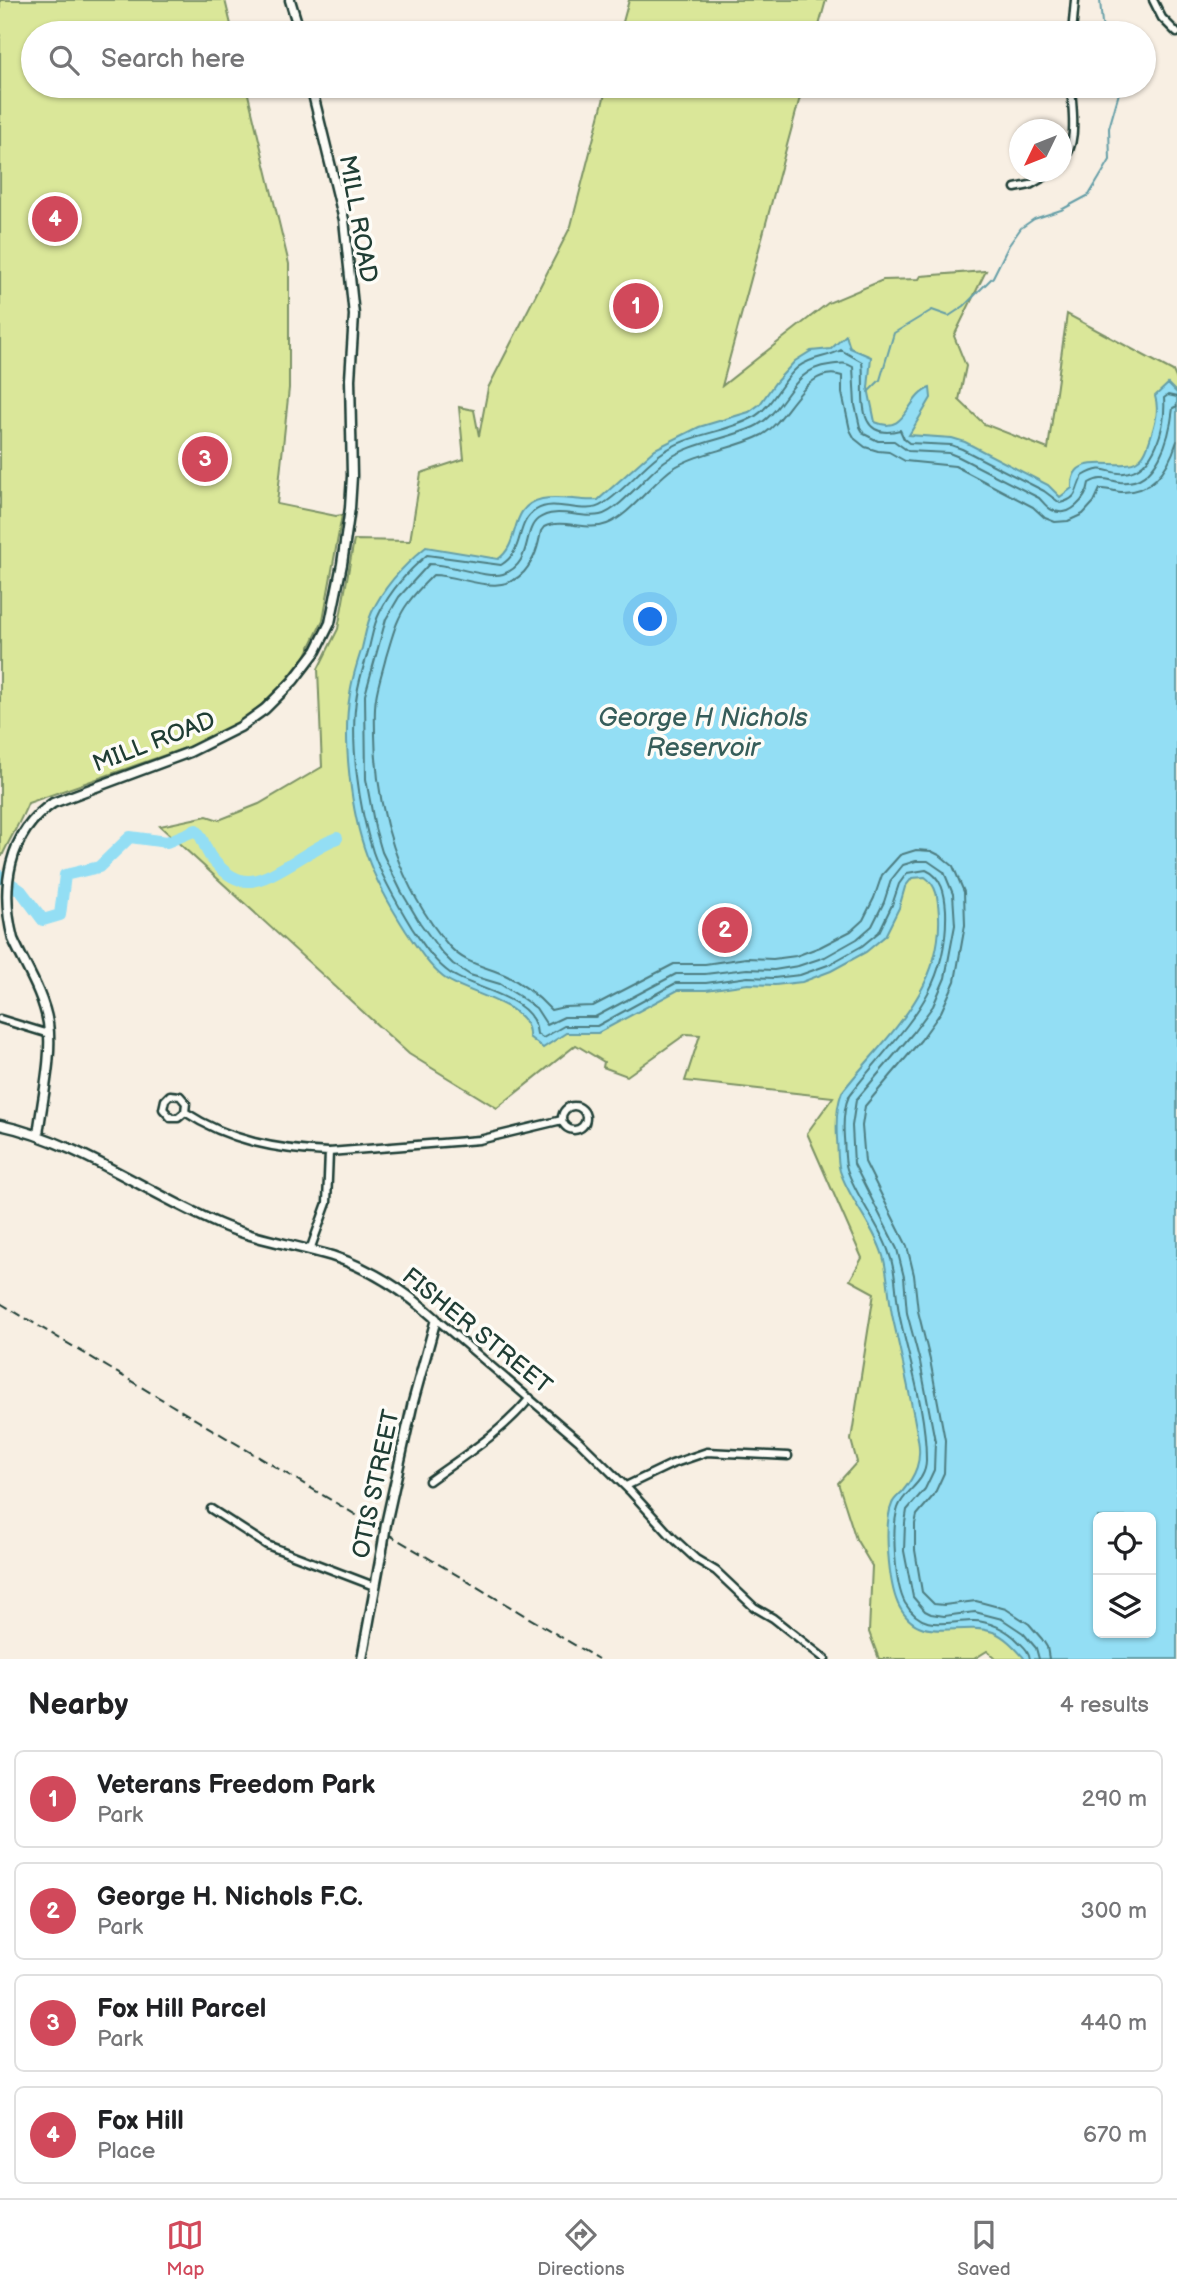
<!DOCTYPE html>
<style>
body{margin:0;font-family:"Balsamiq Sans",sans-serif;background:#f6f6f6;color:#202124}
.controls{position:absolute;right:21px;bottom:21px;display:grid;overflow:hidden;border-radius:10px;box-shadow:0 2px 5px #0004}
.controls button{width:63px;height:63px;display:grid;place-items:center;padding:0;border:0;border-bottom:2px solid #e0e0e0;background:#fff;color:#202124;font:35px sans-serif}
.compass{position:absolute;left:1009px;top:119px;width:63px;height:63px;border-radius:50%;background:#fff;box-shadow:0 2px 5px #0004;rotate:227deg}
.you{position:absolute;left:651px;top:620px;width:24px;height:24px;margin:-18px;border:5px solid #fff;border-radius:50%;background:#1a73e8;box-shadow:0 0 0 10px #1a73e833}
.badge{display:grid;place-items:center;width:46px;height:46px;border-radius:50%;background:#d1495b;color:#fff;font-size:23px;font-weight:700}
.pin{position:absolute;translate:-50% -50%;border:4px solid #fff;box-shadow:0 2px 7px #0006}
.list{margin:0;padding:0;list-style:none}
h2{display:flex;justify-content:space-between;align-items:center;height:91px;margin:0;padding:0 28px;font-size:30px}
h2 small{font-size:23px;font-weight:400;color:#757577}
.list li{display:grid;grid-template-columns:46px 1fr auto;gap:21px;align-items:center;box-sizing:border-box;height:98px;margin:0 14px 14px;padding:0 14px;border:2px solid #e0e0e0;border-radius:10px}
.list b{display:block;font-size:26px;white-space:nowrap}
.list p{margin:0;font-size:23px;white-space:nowrap;color:#757577}
.list em{font-size:23px;font-style:normal;color:#757577}
.icon{flex:none;width:38px;height:38px;fill:none;stroke:currentColor;stroke-width:2;stroke-linecap:round;stroke-linejoin:round}
.map{position:relative;flex:none;width:1177px;height:1659px;overflow:hidden}
.search{position:absolute;background:#fff;box-shadow:0 2px 5px #0004;left:21px;right:21px;top:21px;height:77px;display:flex;align-items:center;gap:18px;box-sizing:border-box;padding:0 24px;border-radius:38px;color:#757577;font-size:26px}
.sheet{height:539px;background:#fff}
nav{display:flex;justify-content:space-around;align-items:center;box-sizing:border-box;height:98px;border-top:2px solid #e0e0e0;background:#fff;font-size:19px;color:#757577}
nav a{display:grid;justify-items:center;gap:4px}
nav .on{color:#d1495b}
.map>svg:first-child{display:block}
.green{fill:#dae799;stroke:#7c9266;stroke-width:2;fill-rule:evenodd}
.water{fill:#93def4;stroke:#659ea7;stroke-width:2;fill-rule:evenodd}
.lines{fill:none;stroke-linecap:round;stroke-linejoin:round}
.shore{stroke:#4d7d81;stroke-width:2}
.stream{stroke:#659ea7;stroke-width:2}
.river{stroke:#93def4;stroke-width:12}
.street-casing{stroke:#1f3d34;stroke-width:11}
.secondary-casing{stroke:#1f3d34;stroke-width:13}
.street{stroke:#fdfcf7;stroke-width:6}
.secondary{stroke:#fdfcf7;stroke-width:8}
.rail{stroke:#1f3d34;stroke-width:2;stroke-dasharray:10 5;stroke-linecap:butt}
.secondary-bridge-casing{stroke:#1f3d34;stroke-width:13;stroke-linecap:butt}
.secondary-bridge{stroke:#fdfcf7;stroke-width:8}
.labels{text-anchor:middle;dominant-baseline:central;stroke-width:7;stroke-linejoin:round;paint-order:stroke}
.street-label{font-size:24px;fill:#1f3d34;stroke:#fdfcf7}
.water-label{font-size:26px;font-style:italic;fill:#365d5a;stroke:#fdfcf7}
</style>
<div class="map">
<svg width="1177" height="1659" viewBox="0 0 1177 1659">
<rect width="100%" height="100%" fill="#f8efe3"/>
<filter id="ink" filterUnits="userSpaceOnUse"><feTurbulence type="fractalNoise" baseFrequency=".0143" numOctaves="2"/><feDisplacementMap in="SourceGraphic" scale="14" xChannelSelector="R" yChannelSelector="G"/><feConvolveMatrix kernelMatrix="1 2 1 2 8 2 1 2 1" color-interpolation-filters="sRGB"/></filter>
<g filter="url(#ink)">
<g class="green">
<path d="M 0,0 L 225,0 L 233,33 L 33,33 L 33,86 L 246,86 L 289,264 L 289,388 L 277,504 L 336,516 L 342,515 L 323,620 L 305,657 L 277,691 L 247,717 L 208,740 L 28,803 C 21,821 10,838 2,856 L 0,856 Z"/>
<path d="M 629,0 L 826,0 L 817,33 L 620,33 Z"/>
<path d="M 607,86 L 803,86 L 722,386 L 828,303 L 883,280 L 919,279 L 921,276 L 986,271 L 954,336 L 966,366 L 959,400 L 984,424 L 1048,449 L 1067,314 L 1173,371 L 1177,380 L 1177,1659 L 996,1659 L 987,1651 L 974,1659 L 879,1659 L 869,1632 L 872,1566 L 856,1539 L 838,1483 L 857,1462 L 851,1440 L 874,1293 L 850,1280 L 862,1258 L 807,1133 L 833,1097 L 685,1081 L 700,1035 L 686,1034 L 627,1076 L 603,1067 L 604,1062 L 576,1045 L 497,1108 L 409,1054 L 160,826 L 207,816 L 219,820 L 259,804 L 322,767 L 318,669 L 338,629 L 354,540 L 410,541 L 421,473 L 464,459 L 459,407 L 474,410 L 479,436 L 488,388 L 571,226 ZM 1098,1517 L 1151,1517 L 1151,1633 L 1098,1633 Z"/>
</g>
<path class="water" d="M 846,335 L 850,348 L 871,357 L 868,388 L 875,422 C 907,436 906,396 930,388 L 931,398 L 909,435 L 952,438 L 965,442 L 1048,485 L 1060,497 L 1072,488 C 1070,448 1121,472 1137,461 C 1146,456 1149,442 1152,433 C 1156,420 1159,409 1155,396 L 1168,384 L 1177,393 L 1177,1659 L 1025,1659 C 1016,1649 1006,1637 993,1632 C 959,1620 919,1648 898,1604 C 889,1584 883,1524 892,1504 C 893,1500 899,1495 902,1492 C 916,1475 922,1461 918,1439 C 911,1398 902,1359 893,1319 C 888,1298 889,1277 883,1256 C 874,1226 850,1201 840,1171 C 837,1161 838,1149 837,1139 C 836,1123 836,1107 842,1092 C 885,1037 942,992 939,916 C 938,901 938,886 925,877 L 912,878 L 905,887 L 899,908 L 885,936 L 866,952 L 831,971 L 802,982 L 775,985 L 748,984 L 706,990 L 678,990 L 598,1033 L 566,1033 L 543,1048 L 529,1037 C 532,1003 465,994 443,977 C 428,965 417,947 406,931 C 392,909 376,882 367,856 C 351,813 342,740 350,694 C 352,678 357,663 362,648 C 365,636 367,623 372,612 C 384,586 404,565 426,547 L 498,559 C 522,543 507,507 542,499 C 560,495 580,502 598,500 L 655,449 L 699,427 L 749,412 L 760,404 L 775,383 L 795,361 L 811,351 L 831,349 ZM 1098,1517 L 1151,1517 L 1151,1633 L 1098,1633 Z"/>
<g class="lines">
<g class="shore">
<path d="M 1030,1659 C 1029,1651 1024,1647 1019,1642 C 1008,1630 988,1620 971,1621 C 945,1622 922,1632 905,1603 C 895,1585 891,1528 898,1508 C 904,1490 927,1483 926,1459 C 926,1411 910,1364 900,1318 C 895,1295 897,1272 888,1250 C 878,1222 856,1197 847,1169 C 844,1160 845,1148 844,1138 C 843,1123 843,1109 849,1096 C 896,1033 949,998 946,910 C 945,894 942,877 926,870 L 907,873 L 899,884 L 892,905 L 879,932 L 862,946 L 828,965 L 800,975 L 774,978 L 748,977 L 706,983 L 676,983 L 597,1026 L 564,1026 L 543,1038 L 537,1034 C 535,996 474,990 450,973 C 434,962 423,944 412,928 C 398,905 382,878 373,852 C 359,809 349,740 357,694 C 359,679 365,663 369,648 C 372,636 374,623 380,612 C 391,590 408,571 427,555 L 501,565 C 526,550 514,524 536,510 C 556,497 584,517 603,504 C 624,491 639,470 659,455 C 688,433 723,434 752,418 C 773,407 780,382 798,367 C 812,356 827,358 841,350 L 862,362 C 866,390 852,443 900,430 L 904,439 L 909,443 L 951,445 L 962,449 L 1044,491 L 1060,503 C 1081,498 1074,488 1083,476 C 1106,462 1106,475 1124,473 C 1156,470 1166,424 1164,398 L 1168,395 L 1177,397"/>
<path d="M 1039,1659 L 1036,1648 L 1023,1633 L 1002,1619 L 975,1612 L 944,1616 L 931,1614 L 925,1611 L 913,1597 L 904,1551 L 905,1523 L 907,1510 L 925,1489 L 934,1470 L 935,1441 L 920,1362 L 907,1313 L 904,1277 L 897,1249 L 854,1164 L 852,1126 L 856,1100 L 913,1033 L 933,1006 L 945,978 L 955,925 L 953,894 L 944,872 L 928,861 L 916,861 L 903,865 L 891,880 L 884,902 L 872,926 L 857,939 L 825,957 L 798,966 L 774,970 L 747,969 L 705,974 L 676,974 L 595,1017 L 564,1017 L 547,1025 L 536,1008 L 519,996 L 500,984 L 470,975 L 453,964 L 442,953 L 420,923 L 401,891 L 382,852 L 375,828 L 366,779 L 365,695 L 386,619 L 399,597 L 429,564 C 449,564 487,579 503,574 C 533,564 522,531 538,519 C 555,506 581,519 600,515 C 619,511 648,473 665,461 C 692,442 725,440 754,427 C 786,412 790,369 829,365 C 840,364 843,361 853,367 L 855,405 L 860,427 L 864,434 L 878,441 L 894,441 L 908,451 L 949,453 L 959,457 L 1039,498 C 1043,502 1047,508 1052,510 C 1070,519 1087,498 1089,483 C 1101,476 1107,480 1120,482 C 1158,486 1170,436 1173,408 L 1177,406"/>
<path d="M 1049,1659 L 1047,1647 L 1042,1639 L 1029,1624 L 1006,1609 L 976,1601 L 944,1605 L 934,1604 L 922,1592 L 915,1550 L 915,1524 L 917,1515 L 934,1495 L 944,1473 L 945,1440 L 930,1360 L 918,1311 L 914,1275 L 907,1246 L 865,1162 L 862,1126 L 865,1106 L 921,1040 L 941,1012 L 955,981 L 965,925 L 964,892 L 953,866 L 941,856 L 931,851 L 916,850 L 900,855 L 882,875 L 874,898 L 863,920 L 851,931 L 820,947 L 796,956 L 773,959 L 746,958 L 705,964 L 674,964 L 593,1006 L 564,1007 L 551,1010 C 538,996 522,983 505,975 C 484,966 465,964 449,946 C 399,887 376,812 375,735 C 375,723 374,710 376,698 C 378,684 383,670 386,657 C 392,638 396,619 408,603 C 415,593 424,584 433,575 C 463,575 499,599 524,572 C 535,559 538,547 541,531 L 544,527 C 563,518 587,532 607,524 C 629,516 652,483 672,469 C 700,451 733,450 762,435 C 790,419 805,364 842,376 L 842,393 L 850,430 L 855,439 L 865,447 L 878,451 L 889,452 L 905,461 L 955,466 L 1033,507 L 1045,518 L 1055,522 L 1068,521 L 1083,514 L 1094,502 L 1100,489 C 1108,488 1115,492 1123,492 C 1154,492 1169,467 1177,441"/>
</g>
<g class="stream">
<path d="M 1100,0 L 1102,24 L 1107,33"/>
<path d="M 868,392 L 880,380 L 894,333 L 932,310 L 949,316 L 964,306 L 993,277 L 1009,245 L 1021,228 L 1034,219 L 1061,210 L 1089,195 L 1110,160 L 1109,128 L 1121,86"/>
</g>
<path class="river" d="M 0,876 L 21,891 L 43,920 L 60,915 L 65,875 L 99,867 L 130,837 L 167,842 L 196,830 C 206,841 204,852 215,862 C 223,871 235,881 248,881 C 270,882 312,847 337,838"/>
<g class="street-casing">
<g id="street">
<path d="M 1153,0 L 1162,18 L 1177,33"/>
<path d="M 1072,33 L 1075,0"/>
<path d="M 1062,162 C 1079,143 1072,110 1071,86"/>
<path d="M 1015,188 L 1030,185 L 1053,172"/>
<path d="M 0,1019 L 49,1034"/>
<circle cx="574" cy="1118" r="12"/>
<path d="M 185,1112 L 186,1103 L 180,1096 L 170,1095 L 165,1100 L 163,1109 L 171,1118 L 178,1118 L 185,1112 C 229,1141 278,1150 329,1152 L 327,1203 L 310,1250"/>
<path d="M 329,1152 L 479,1140 L 562,1120"/>
<path d="M 436,1319 L 579,1441 L 630,1491 L 671,1536 L 696,1559 L 716,1571 L 754,1607 L 773,1618 L 825,1659"/>
<path d="M 429,1481 C 465,1455 501,1433 530,1398"/>
<path d="M 626,1486 L 672,1464 L 707,1452 L 788,1456"/>
<path d="M 211,1509 L 267,1545 L 374,1586"/>
</g>
</g>
<g class="secondary-casing">
<g id="secondary">
<path d="M 290,0 L 300,33"/>
<path d="M 0,1125 C 76,1141 147,1193 219,1224 C 254,1239 294,1245 332,1256 C 372,1269 405,1291 436,1319 L 413,1402 L 386,1524"/>
<path d="M 38,1135 C 42,1100 53,1056 48,1023 C 43,993 25,966 13,939 C 0,888 8,833 53,803 L 190,752 L 240,727 L 265,709 L 293,681 L 316,651 L 330,623 L 342,564 L 350,508 L 352,476 L 350,379 L 354,315 L 344,220 L 311,86"/>
<path d="M 362,1659 L 383,1544"/>
</g>
</g>
<use href="#street" class="street"/>
<use href="#secondary" class="secondary"/>
<path class="rail" d="M 0,1303 L 598,1659"/>
<g class="secondary-bridge-casing">
<path id="secondary-bridge" d="M 383,1544 L 386,1524"/>
</g>
<use href="#secondary-bridge" class="secondary-bridge"/>
</g>
</g>
<g class="labels">
<g class="street-label">
<text transform="translate(358 219) rotate(80)">MILL ROAD</text>
<text transform="translate(154 742) rotate(-21)">MILL ROAD</text>
<text transform="translate(477 1331) rotate(39)">FISHER STREET</text>
<text transform="translate(376 1484) rotate(-78)">OTIS STREET</text>
</g>
<g class="water-label">
<text x="703" y="718">George H Nichols<tspan x="703" dy="30">Reservoir</tspan></text>
</g>
</g>
</svg>
<div class="controls">
<button><svg class="icon" aria-label="locate" viewBox="0 0 24 24"><circle cx="12" cy="12" r="6"/><path d="M12 2v4M12 18v4M2 12h4M18 12h4"/></svg></button>
<button><svg class="icon" aria-label="layers" viewBox="0 0 24 24"><path d="M12 4l9 5-9 5-9-5zM3 14l9 5 9-5"/></svg></button>
</div>
<svg class="compass" viewBox="-18 -18 36 36"><path d="M0-13l5 13h-10z" fill="#e53935"/><path d="M0 13l5-13h-10z" fill="#757577"/></svg>
<div class="you"></div>
<div class="pin badge" style="left:636px;top:306px">1</div>
<div class="pin badge" style="left:725px;top:930px">2</div>
<div class="pin badge" style="left:205px;top:459px">3</div>
<div class="pin badge" style="left:55px;top:219px">4</div>
<div class="search"><svg class="icon" aria-label="search" viewBox="0 0 24 24"><circle cx="10" cy="10" r="6"/><path d="M15 15l6 6"/></svg>Search here</div>
</div>
<section class="sheet">
<h2>Nearby<small>4 results</small></h2>
<ul class="list">
<li><span class="badge">1</span><div><b>Veterans Freedom Park</b><p>Park</p></div><em>290 m</em></li>
<li><span class="badge">2</span><div><b>George H. Nichols F.C.</b><p>Park</p></div><em>300 m</em></li>
<li><span class="badge">3</span><div><b>Fox Hill Parcel</b><p>Park</p></div><em>440 m</em></li>
<li><span class="badge">4</span><div><b>Fox Hill</b><p>Place</p></div><em>670 m</em></li>
</ul>
</section>
<nav>
<a class="on"><svg class="icon" aria-label="map" viewBox="0 0 24 24"><path d="M3 6l6-2 6 2 6-2v14l-6 2-6-2-6 2zM9 4v14M15 6v14"/></svg>Map</a>
<a><svg class="icon" aria-label="directions" viewBox="0 0 24 24"><path d="M12 3l9 9-9 9-9-9zM9 14v-3h6M13 9l2 2-2 2"/></svg>Directions</a>
<a><svg class="icon" aria-label="saved" viewBox="0 0 24 24"><path d="M7 4h10v16l-5-4-5 4z"/></svg>Saved</a>
</nav>
